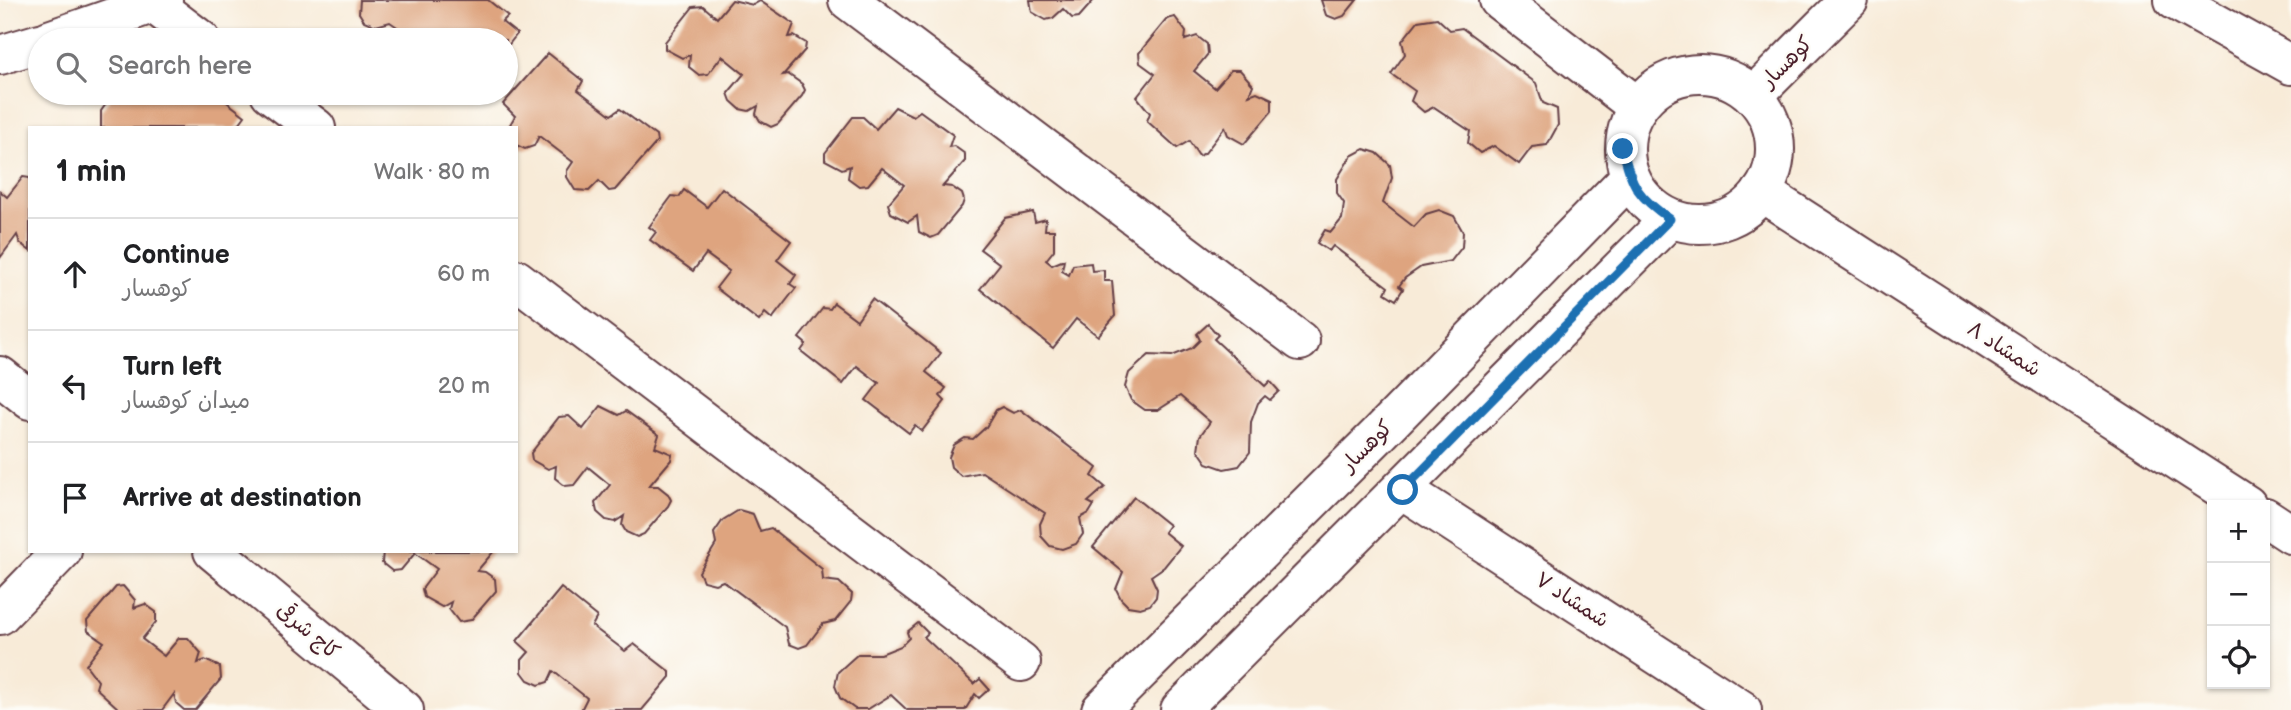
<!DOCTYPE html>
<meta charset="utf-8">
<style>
body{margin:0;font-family:"Balsamiq Sans","Playpen Sans Arabic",sans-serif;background:#f6f6f6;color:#202124}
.controls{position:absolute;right:21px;bottom:21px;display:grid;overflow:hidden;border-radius:0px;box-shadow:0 2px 5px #0004}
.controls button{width:63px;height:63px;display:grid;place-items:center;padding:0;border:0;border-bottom:2px solid #e0e0e0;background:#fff;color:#202124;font:35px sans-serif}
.stop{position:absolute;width:21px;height:21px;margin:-16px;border:5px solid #1f6fb2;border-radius:50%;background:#fff}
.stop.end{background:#1f6fb2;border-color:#fff;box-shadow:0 2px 7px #0008}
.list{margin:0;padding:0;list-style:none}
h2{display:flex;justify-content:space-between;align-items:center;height:91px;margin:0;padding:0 28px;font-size:30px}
h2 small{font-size:23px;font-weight:400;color:#757577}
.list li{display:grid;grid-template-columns:46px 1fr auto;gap:21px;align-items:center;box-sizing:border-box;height:112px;padding:0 28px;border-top:2px solid #e0e0e0}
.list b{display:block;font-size:26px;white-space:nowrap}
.list p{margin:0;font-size:23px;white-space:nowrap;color:#757577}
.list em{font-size:23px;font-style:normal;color:#757577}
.icon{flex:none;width:38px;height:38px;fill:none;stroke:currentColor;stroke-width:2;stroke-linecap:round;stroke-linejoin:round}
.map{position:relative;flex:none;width:2291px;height:710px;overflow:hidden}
.search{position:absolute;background:#fff;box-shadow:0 2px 5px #0004;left:28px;top:28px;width:490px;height:77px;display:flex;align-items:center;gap:18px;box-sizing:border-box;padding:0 24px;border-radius:38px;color:#757577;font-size:26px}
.panel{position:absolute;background:#fff;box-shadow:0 2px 5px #0004;left:28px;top:126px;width:490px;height:427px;border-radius:0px}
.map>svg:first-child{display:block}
.building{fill:#dea47f}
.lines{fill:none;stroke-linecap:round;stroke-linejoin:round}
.minor-casing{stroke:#643e45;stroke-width:42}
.minor{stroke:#fff;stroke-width:38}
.route{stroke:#1f6fb2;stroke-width:9}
.labels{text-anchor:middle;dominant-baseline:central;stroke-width:5;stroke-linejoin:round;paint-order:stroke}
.street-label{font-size:21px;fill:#4a1f2b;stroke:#fdfcf7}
</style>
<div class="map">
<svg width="2291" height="710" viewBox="0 0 2291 710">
<rect width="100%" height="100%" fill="#fdfcf7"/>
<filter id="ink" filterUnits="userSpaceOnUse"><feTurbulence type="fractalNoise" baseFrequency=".0143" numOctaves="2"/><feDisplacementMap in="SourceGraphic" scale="14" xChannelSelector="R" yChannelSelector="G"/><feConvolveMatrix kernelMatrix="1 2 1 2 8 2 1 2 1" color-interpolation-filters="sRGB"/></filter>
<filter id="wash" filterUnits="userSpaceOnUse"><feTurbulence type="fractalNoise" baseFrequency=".00686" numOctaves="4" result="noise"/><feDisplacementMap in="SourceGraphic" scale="28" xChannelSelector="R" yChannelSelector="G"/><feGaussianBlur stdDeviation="1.57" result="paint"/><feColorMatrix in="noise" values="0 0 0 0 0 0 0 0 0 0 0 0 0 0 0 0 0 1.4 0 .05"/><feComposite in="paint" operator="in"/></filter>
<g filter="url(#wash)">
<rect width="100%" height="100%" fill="#f8ebd8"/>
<g id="blocks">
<g class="building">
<path d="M 360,0 L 488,0 L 508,16 L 502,22 L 517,34 L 506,48 L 506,40 L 425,40 L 410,29 L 406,33 L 390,22 L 376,26 L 364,21 L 359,13 Z"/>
<path d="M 732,0 L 753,5 L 760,1 L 794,24 L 789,37 L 794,36 L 806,43 L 805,50 L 783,75 L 788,74 L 802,84 L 805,90 L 802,96 L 778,124 L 771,127 L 760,121 L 756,114 L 758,106 L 749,111 L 740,109 L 731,101 L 728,93 L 744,74 L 722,56 L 708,74 L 699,75 L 689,67 L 690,55 L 682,58 L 665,49 L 665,42 L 693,7 L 703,6 L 717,18 Z"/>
<path d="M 1030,0 L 1094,0 L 1079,17 L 1072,18 L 1063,9 L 1053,18 L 1046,20 L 1032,12 Z"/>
<path d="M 1321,0 L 1357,0 L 1344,16 L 1336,19 L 1326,15 Z"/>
<path d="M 1175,17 L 1186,32 L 1185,40 L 1197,36 L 1207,44 L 1208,54 L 1194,71 L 1215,88 L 1231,70 L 1240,70 L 1253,85 L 1249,95 L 1257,92 L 1272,99 L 1272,111 L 1244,144 L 1228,135 L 1225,127 L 1205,153 L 1199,156 L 1189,141 L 1177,148 L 1147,121 L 1150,113 L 1137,97 L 1155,74 L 1140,63 L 1139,53 L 1167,19 Z"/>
<path d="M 1437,18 L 1450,30 L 1462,28 L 1536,83 L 1543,103 L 1557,109 L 1558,125 L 1547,145 L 1532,147 L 1519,164 L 1494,146 L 1480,153 L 1468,143 L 1470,131 L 1434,107 L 1424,112 L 1411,101 L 1415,91 L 1391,74 L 1405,54 L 1402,41 L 1418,21 Z"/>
<path d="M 548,53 L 583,81 L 578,90 L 611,115 L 620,109 L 656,136 L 657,142 L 615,190 L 609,191 L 599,181 L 589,191 L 575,190 L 567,177 L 567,171 L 573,162 L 539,136 L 534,146 L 525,149 L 516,145 L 516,128 L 508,128 L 515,116 L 503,104 Z"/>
<path d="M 114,93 L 215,93 L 245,116 L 236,128 L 101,128 L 101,111 Z"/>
<path d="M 453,93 L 485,93 L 468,99 Z"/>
<path d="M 895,107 L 913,116 L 920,111 L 953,135 L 949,147 L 954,146 L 965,154 L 965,161 L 943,186 L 952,187 L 962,194 L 964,200 L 962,206 L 938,235 L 931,238 L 919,232 L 917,216 L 908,222 L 891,213 L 888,204 L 904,185 L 882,168 L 868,185 L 859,186 L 848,178 L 850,166 L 842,169 L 825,160 L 825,153 L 853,117 L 863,117 L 876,129 Z"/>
<path d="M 1364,149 L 1377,153 L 1390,165 L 1392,178 L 1383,203 L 1414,227 L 1426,214 L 1439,210 L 1454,216 L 1463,232 L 1462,247 L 1451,261 L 1421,267 L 1405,278 L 1399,286 L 1403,289 L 1396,300 L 1385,293 L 1388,287 L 1333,246 L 1329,251 L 1317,243 L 1325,230 L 1331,232 L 1342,219 L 1344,203 L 1337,193 L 1337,179 L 1351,156 Z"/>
<path d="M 23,177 L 30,178 L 30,251 L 20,243 L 17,235 L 0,258 L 0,191 L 7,197 Z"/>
<path d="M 722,188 L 791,241 L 777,260 L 796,275 L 790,284 L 796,288 L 772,319 L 765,313 L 759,321 L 716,288 L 729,271 L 706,254 L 693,271 L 650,240 L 656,232 L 649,227 L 672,196 L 679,197 L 684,190 L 707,207 Z"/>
<path d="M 1033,212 L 1035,222 L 1046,219 L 1045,230 L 1054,230 L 1054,250 L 1046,260 L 1052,265 L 1064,260 L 1062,271 L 1069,275 L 1073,265 L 1091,263 L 1092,271 L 1104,270 L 1104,281 L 1112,281 L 1115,316 L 1098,336 L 1076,319 L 1053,348 L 980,289 L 1000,264 L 980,249 L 1005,218 Z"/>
<path d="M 872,299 L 941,353 L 926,372 L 946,388 L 940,396 L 945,401 L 922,431 L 915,425 L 909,433 L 866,400 L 879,383 L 857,366 L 843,384 L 801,351 L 806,344 L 799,338 L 823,308 L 830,309 L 834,303 L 857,320 Z"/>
<path d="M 1208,324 L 1218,335 L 1214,339 L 1265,386 L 1270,381 L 1279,391 L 1270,400 L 1265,396 L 1258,403 L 1251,422 L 1250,452 L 1239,466 L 1224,469 L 1207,463 L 1198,450 L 1200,436 L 1210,422 L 1180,396 L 1158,410 L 1145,410 L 1131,400 L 1125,387 L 1129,373 L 1149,355 L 1172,356 L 1192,348 L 1200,340 L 1197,334 Z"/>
<path d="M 601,406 L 619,415 L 626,411 L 659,435 L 655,447 L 672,454 L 671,460 L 649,486 L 658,486 L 668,494 L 671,500 L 668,506 L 644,534 L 637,537 L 626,532 L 622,525 L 624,516 L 615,522 L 606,520 L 597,512 L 595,503 L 610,485 L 588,467 L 574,485 L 565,486 L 555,478 L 556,466 L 548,469 L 532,460 L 531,453 L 559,417 L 569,416 L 583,429 Z"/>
<path d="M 1002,407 L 1013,413 L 1021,410 L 1097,468 L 1092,476 L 1105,487 L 1088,502 L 1094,505 L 1089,513 L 1080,518 L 1083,534 L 1076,544 L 1062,549 L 1050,546 L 1041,536 L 1040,524 L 1045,513 L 982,472 L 961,476 L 951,467 L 949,457 L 954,445 L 965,438 L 973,439 L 986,427 L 996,410 Z"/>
<path d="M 1134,497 L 1169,525 L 1164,532 L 1181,546 L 1164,567 L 1151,576 L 1157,589 L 1156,597 L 1150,605 L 1140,608 L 1128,606 L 1121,599 L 1116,589 L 1123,572 L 1093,547 Z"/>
<path d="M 739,510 L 753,514 L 760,531 L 771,528 L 822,569 L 823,580 L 839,582 L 852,594 L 851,601 L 835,621 L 823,624 L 807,645 L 799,648 L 789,644 L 785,627 L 723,581 L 715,584 L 703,581 L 699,572 L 716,544 L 714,533 L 723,520 Z"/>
<path d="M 383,551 L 494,551 L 477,571 L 485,572 L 495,579 L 496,591 L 471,620 L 459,622 L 449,609 L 451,602 L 442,607 L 424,597 L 422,589 L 437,569 L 415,553 L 401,570 L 392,571 L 382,563 Z"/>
<path d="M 123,586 L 135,600 L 134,608 L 145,604 L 156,612 L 156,622 L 142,639 L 164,656 L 179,638 L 188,638 L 201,653 L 198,663 L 205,660 L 220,667 L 221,679 L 195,710 L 184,710 L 176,703 L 174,694 L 162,710 L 120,710 L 96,688 L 98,681 L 86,665 L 104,642 L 88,631 L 87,621 L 116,587 Z"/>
<path d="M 561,588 L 597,617 L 592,626 L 625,651 L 634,644 L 670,672 L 670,677 L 642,710 L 581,710 L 587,698 L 553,671 L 548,682 L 539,685 L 528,680 L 522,672 L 522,660 L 529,652 L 517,641 Z"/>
<path d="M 918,623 L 928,633 L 924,637 L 974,684 L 980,679 L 989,689 L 979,698 L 975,694 L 965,710 L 907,710 L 891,695 L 868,709 L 855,709 L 840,698 L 835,686 L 838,672 L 849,662 L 858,654 L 881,654 L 901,646 L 909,638 L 907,632 Z"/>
</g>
</g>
</g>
<g filter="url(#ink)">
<use href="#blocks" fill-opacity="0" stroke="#643e45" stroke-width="2"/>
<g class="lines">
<g class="minor-casing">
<g id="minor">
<path d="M 848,0 L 1300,341"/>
<path d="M 1499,0 L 1638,107"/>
<path d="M 2174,0 L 2291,65"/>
<path d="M 155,5 L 201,40"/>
<path d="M 49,40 L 163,0"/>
<path d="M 0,55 L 40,43"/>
<circle cx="1700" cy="149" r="75"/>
<path d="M 270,93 L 316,128"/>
<path d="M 1754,95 L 1849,0"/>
<path d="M 1761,192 L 2247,505"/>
<path d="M 516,279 L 1021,662"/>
<path d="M 0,376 L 30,400"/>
<path d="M 1403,490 L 1742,710"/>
<path d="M 2265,517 L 2291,534"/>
<path d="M 213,551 L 404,710"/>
<path d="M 0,615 L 62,551"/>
<path d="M 1101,710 L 1378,435 L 1629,178"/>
<path d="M 1180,710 L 1670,219"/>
</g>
</g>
<use href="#minor" class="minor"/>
</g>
</g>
<g class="lines" filter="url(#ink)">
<path class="route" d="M 1403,490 L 1670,219 C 1639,198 1631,186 1623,149"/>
</g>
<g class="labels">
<g class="street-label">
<text transform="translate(1787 62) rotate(-45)">کوهسار</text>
<text transform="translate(2004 349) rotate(33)">شمشاد ۸</text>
<text transform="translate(1367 446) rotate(-45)">کوهسار</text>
<text transform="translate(1572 600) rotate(33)">شمشاد ۷</text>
<text transform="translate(308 631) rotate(40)">کاج شرقی</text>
</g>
</g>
</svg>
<div class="controls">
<button>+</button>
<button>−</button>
<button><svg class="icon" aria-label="locate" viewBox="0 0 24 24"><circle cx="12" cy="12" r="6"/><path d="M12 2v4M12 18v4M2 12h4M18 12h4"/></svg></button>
</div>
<div class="stop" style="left:1403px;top:490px"></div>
<div class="stop end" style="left:1623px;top:149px"></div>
<div class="search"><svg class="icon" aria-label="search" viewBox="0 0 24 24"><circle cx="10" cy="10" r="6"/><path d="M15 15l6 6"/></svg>Search here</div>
<section class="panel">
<h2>1 min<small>Walk · 80 m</small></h2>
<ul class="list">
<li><svg class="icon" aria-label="ahead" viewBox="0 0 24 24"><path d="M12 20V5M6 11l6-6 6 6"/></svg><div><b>Continue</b><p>کوهسار</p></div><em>60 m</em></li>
<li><svg class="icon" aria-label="left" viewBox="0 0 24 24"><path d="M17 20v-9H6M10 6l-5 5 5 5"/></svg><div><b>Turn left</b><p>میدان کوهسار</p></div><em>20 m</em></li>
<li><svg class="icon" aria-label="arrive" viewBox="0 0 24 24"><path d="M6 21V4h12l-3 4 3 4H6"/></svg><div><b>Arrive at destination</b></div></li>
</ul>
</section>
</div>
